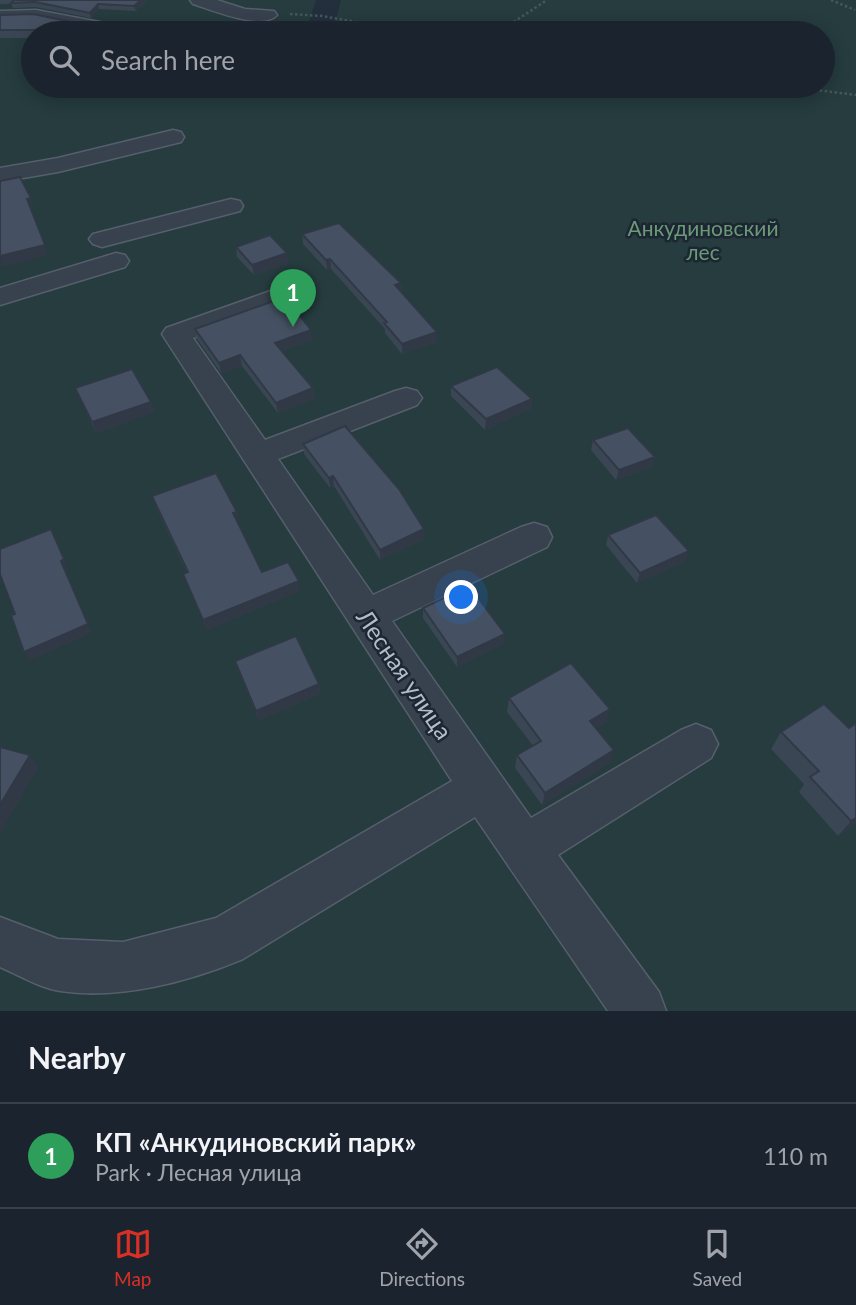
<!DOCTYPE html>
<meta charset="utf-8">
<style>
body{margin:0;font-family:Lato,sans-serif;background:#282f3a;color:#f1f3f6}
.you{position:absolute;left:462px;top:598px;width:24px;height:24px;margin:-18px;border:5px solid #fff;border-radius:50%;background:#1a73e8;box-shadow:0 0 0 10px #1a73e833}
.badge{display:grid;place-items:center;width:46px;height:46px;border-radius:50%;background:#d93025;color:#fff;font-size:23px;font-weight:700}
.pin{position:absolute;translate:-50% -58px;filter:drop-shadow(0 2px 4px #0008)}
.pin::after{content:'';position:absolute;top:37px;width:24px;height:21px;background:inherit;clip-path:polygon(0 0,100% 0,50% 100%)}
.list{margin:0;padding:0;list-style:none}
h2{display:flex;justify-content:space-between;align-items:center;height:91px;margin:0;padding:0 28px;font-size:30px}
h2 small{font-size:23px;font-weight:400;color:#a0a4aa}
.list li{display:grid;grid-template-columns:46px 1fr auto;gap:21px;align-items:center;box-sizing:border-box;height:105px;padding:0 28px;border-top:2px solid #39404a}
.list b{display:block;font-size:26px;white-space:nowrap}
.list p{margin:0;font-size:23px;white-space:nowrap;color:#a0a4aa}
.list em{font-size:23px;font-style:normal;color:#a0a4aa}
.icon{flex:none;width:38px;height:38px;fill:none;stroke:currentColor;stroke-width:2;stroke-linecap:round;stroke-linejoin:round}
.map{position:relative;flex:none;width:856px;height:1011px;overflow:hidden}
.search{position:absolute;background:#1b232e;box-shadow:0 4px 18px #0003;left:21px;right:21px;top:21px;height:77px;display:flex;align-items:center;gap:18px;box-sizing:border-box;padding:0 24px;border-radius:38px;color:#a0a4aa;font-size:26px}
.sheet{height:196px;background:#1b232e}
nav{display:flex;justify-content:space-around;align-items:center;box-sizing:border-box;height:98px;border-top:2px solid #39404a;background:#1b232e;font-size:19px;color:#a0a4aa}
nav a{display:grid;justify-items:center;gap:4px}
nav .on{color:#d93025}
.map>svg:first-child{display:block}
.green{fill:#263c3f}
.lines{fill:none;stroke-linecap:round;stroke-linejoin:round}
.minor-casing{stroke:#565f6c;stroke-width:3}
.path{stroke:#44595c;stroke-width:2.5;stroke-dasharray:2.5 2.5;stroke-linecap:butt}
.minor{fill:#38414e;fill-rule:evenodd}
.wall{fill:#3b4654}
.shaded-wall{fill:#303945}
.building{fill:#455162;stroke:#303945;stroke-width:2}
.labels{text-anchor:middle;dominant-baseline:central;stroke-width:5;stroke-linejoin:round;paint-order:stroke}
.far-park-label{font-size:21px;fill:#6b9a76;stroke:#1d2633}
.street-label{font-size:24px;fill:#b4bcc9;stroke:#1d2633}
</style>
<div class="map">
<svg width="856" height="1011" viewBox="0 0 856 1011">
<rect width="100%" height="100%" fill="#242f3e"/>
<path class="green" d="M 0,0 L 316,0 L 305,33 L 33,33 L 33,86 L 312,86 L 314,95 L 317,86 L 823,86 L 823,33 L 332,33 L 341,0 L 856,0 L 856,1011 L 0,1011 Z"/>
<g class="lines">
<g class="minor-casing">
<g id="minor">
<path d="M 190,0 L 217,0 L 245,9 L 274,11 L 277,15 C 262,31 212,10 193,4 Z"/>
<path d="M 36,10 L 110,24 L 119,29 L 116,33 L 104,33 L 36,20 L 0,21 L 0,11 Z"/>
<path d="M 173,130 L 181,132 L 184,137 L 181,142 L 58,172 L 0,182 L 0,168 L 58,158 Z"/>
<path d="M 231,199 L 240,201 L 243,206 L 240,211 L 102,247 L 93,244 L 89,239 L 93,234 Z"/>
<path d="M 116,253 L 125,255 L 129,261 L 125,267 L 0,305 L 0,288 Z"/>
<path d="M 296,282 L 306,284 L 310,290 L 306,296 L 193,338 L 265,440 L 395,391 L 406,388 L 417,391 L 422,398 L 417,405 L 278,459 L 373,595 L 521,527 L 534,523 L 547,527 L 552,537 L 547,547 L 392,621 L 531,818 L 681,730 L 696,724 L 711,730 L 718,744 L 711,758 L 558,855 L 659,992 L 666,1011 L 608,1011 L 475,817 L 243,959 C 188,982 119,1000 60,991 C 40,988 19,975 0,967 L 0,917 L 58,939 L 123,942 L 216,918 L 452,781 L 162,334 L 166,328 Z"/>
</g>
</g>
<g class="path">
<path d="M 831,0 L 855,10"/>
<path d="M 290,14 L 322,16 L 419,33"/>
<path d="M 497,33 L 547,0"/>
<path d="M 785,86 L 856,95"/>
</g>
<use href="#minor" class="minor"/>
</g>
<g class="wall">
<path d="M 0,0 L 147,0 L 136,11 L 99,9 L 91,18 L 36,7 L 13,8 L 11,4 L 0,4 Z"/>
<path d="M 0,15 L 80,31 L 78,33 L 33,33 L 33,38 L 0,38 Z"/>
<path d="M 302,234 L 401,283 L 402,293 L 437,342 L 402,354 L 385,333 L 385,329 L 331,269 L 327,270 L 303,244 Z"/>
<path d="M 236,247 L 289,263 L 254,275 L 237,257 Z"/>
<path d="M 195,329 L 313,340 L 282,351 L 313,388 L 314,399 L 278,413 L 242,366 L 221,373 L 197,339 Z"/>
<path d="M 451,386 L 532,399 L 531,409 L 485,430 L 451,396 Z"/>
<path d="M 75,388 L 151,402 L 155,412 L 96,433 Z"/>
<path d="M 593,440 L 655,457 L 652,467 L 616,480 L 591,450 Z"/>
<path d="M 303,444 L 424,539 L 380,560 L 334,486 L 330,488 L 304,454 Z"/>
<path d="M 152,496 L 237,512 L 239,522 L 237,523 L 262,572 L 300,591 L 207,630 L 187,584 L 183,574 L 187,573 L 156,507 Z"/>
<path d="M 608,535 L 686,561 L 637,583 L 606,545 Z"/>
<path d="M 423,608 L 504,644 L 457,667 L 423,618 Z"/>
<path d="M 235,661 L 319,684 L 320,694 L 259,720 L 238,670 Z"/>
<path d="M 509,698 L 610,709 L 606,723 L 596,728 L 610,763 L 542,805 L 515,768 L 517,755 L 533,746 L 507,712 Z"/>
<path d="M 849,728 L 856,823 L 838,836 L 799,792 L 804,784 L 771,749 L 781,732 Z"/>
</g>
<g class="shaded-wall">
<path d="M 141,0 L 147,0 L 136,11 L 134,6 Z"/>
<path d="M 98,4 L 99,9 L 91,18 L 90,13 Z"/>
<path d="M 77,23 L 80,31 L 78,33 L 72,33 L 71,30 Z"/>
<path d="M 31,198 L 34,208 L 30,209 L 27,199 Z"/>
<path d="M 45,245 L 49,255 L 3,267 L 0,260 L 0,256 Z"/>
<path d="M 287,253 L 289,263 L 254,275 L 252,265 Z"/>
<path d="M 330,259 L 331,269 L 327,270 L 326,260 Z"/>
<path d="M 401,283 L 402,293 L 395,285 Z"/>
<path d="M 311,330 L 313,340 L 277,353 L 275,343 Z"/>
<path d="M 437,332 L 437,342 L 402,354 L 402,344 Z"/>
<path d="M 240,355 L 242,366 L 221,373 L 219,363 Z"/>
<path d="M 313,388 L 314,399 L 278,413 L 276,403 Z"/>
<path d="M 532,399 L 531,409 L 485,430 L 486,419 Z"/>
<path d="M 151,402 L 155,412 L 96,433 L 92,422 Z"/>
<path d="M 655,457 L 652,467 L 616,480 L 619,470 Z"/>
<path d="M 333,476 L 334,486 L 330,488 L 329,478 Z"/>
<path d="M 237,512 L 239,522 L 235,523 L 233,513 Z"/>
<path d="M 51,529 L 69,569 L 66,571 L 92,633 L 30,661 L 24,652 L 61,561 Z"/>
<path d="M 424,529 L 424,539 L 380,560 L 380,550 Z"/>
<path d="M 689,551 L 686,561 L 637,583 L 640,573 Z"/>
<path d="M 299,581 L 300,591 L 207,630 L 203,620 Z"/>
<path d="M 505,634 L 504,644 L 457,667 L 457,657 Z"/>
<path d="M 319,684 L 320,694 L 259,720 L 256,711 Z"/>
<path d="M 610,709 L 606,723 L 587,734 L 590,721 Z"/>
<path d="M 614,750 L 610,763 L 542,805 L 545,793 Z"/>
<path d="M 30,755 L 39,767 L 0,834 L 0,805 Z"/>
<path d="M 856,818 L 856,823 L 838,836 L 851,821 Z"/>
</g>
<g class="building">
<path d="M 14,0 L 141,0 L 134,6 L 98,4 L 90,13 L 35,2 L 11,3 Z"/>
<path d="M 33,14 L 77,23 L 71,30 L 0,30 L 0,15 Z"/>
<path d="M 20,177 L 31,198 L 27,199 L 45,245 L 0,256 L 0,181 Z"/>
<path d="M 339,223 L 401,283 L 395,285 L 437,332 L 402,344 L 384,323 L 387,322 L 330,259 L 326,260 L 302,234 Z"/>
<path d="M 270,235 L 287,253 L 252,265 L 236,247 Z"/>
<path d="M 285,297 L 311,330 L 275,343 L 313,388 L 276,403 L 240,355 L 219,363 L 195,329 Z"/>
<path d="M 497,367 L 532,399 L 486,419 L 451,386 Z"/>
<path d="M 132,369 L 151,402 L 92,422 L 75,388 Z"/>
<path d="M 345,426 L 399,489 L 424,529 L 380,550 L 333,476 L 329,478 L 303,444 Z"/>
<path d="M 628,428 L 655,457 L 619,470 L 593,440 Z"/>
<path d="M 216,473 L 237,512 L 233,513 L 262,572 L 288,562 L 299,581 L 203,620 L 183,574 L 188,572 L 152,496 Z"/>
<path d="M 656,515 L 689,551 L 640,573 L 608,535 Z"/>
<path d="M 51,529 L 64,559 L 61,561 L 88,624 L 24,652 L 11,615 L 15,614 L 0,574 L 0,549 Z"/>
<path d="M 469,586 L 505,634 L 457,657 L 423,608 Z"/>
<path d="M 296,636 L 319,684 L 256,711 L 235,661 Z"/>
<path d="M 571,663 L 610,709 L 590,721 L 614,750 L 545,793 L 517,755 L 541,741 L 509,698 Z"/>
<path d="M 824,704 L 849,728 L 856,723 L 856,818 L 851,821 L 810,777 L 819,771 L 781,732 Z"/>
<path d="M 0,747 L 30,755 L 0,805 Z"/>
</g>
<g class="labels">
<g class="far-park-label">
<text x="703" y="227">Анкудиновский<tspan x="703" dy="24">лес</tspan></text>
</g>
<g class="street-label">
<text transform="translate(405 674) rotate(56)">Лесная улица</text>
</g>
</g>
</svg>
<div class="you"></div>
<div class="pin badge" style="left:293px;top:327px;background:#2e9e5b">1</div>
<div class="search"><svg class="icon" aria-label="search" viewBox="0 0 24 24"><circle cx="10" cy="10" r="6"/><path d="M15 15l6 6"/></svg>Search here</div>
</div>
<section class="sheet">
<h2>Nearby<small></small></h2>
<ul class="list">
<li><span class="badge" style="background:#2e9e5b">1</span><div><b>КП «Анкудиновский парк»</b><p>Park · Лесная улица</p></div><em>110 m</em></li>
</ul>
</section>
<nav>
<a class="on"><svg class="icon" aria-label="map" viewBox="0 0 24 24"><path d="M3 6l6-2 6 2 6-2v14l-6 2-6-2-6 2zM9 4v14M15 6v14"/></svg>Map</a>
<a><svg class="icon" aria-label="directions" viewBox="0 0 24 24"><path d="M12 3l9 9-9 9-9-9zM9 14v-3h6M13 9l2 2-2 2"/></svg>Directions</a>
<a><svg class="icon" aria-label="saved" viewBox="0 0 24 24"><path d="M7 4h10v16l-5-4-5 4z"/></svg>Saved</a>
</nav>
